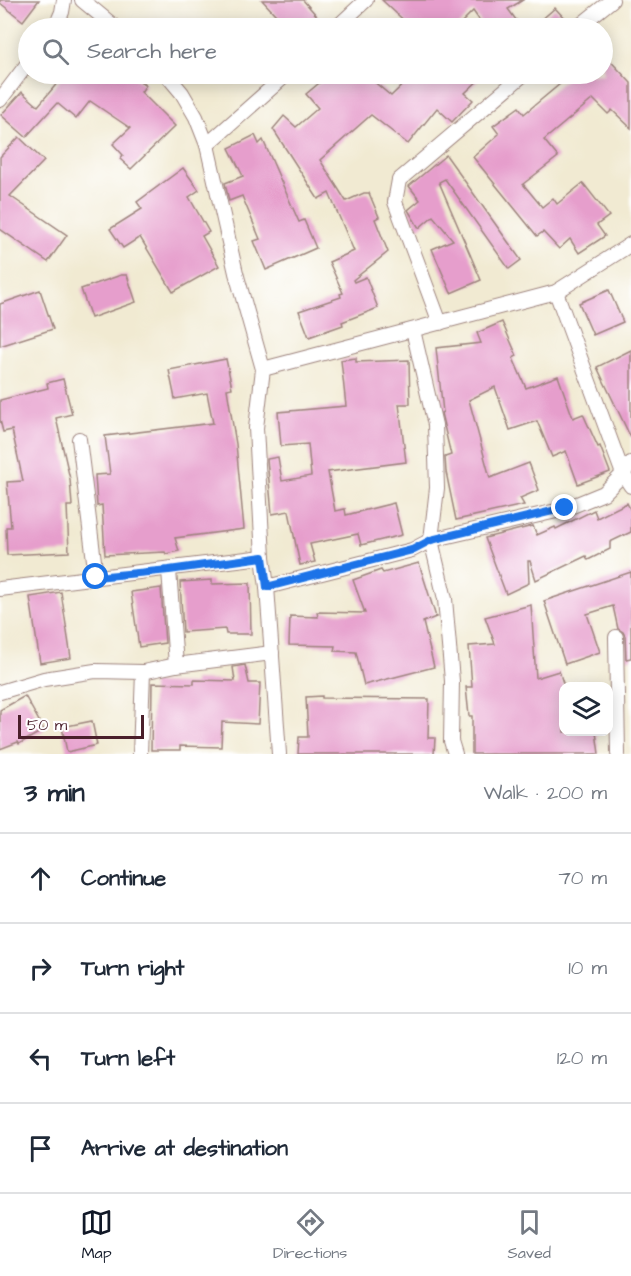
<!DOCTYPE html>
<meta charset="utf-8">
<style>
body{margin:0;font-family:"Architects Daughter",sans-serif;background:#f6f6f7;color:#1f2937}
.controls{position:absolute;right:18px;bottom:18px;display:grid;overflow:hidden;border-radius:12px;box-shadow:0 3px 15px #0003}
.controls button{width:54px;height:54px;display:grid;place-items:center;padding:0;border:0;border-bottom:2px solid #e0e1e3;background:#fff;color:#1f2937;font:30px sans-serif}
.scale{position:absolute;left:18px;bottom:15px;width:126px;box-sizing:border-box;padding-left:6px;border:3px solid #4a1f2b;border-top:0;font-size:16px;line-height:21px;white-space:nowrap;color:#4a1f2b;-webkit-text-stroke:4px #fff;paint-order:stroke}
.stop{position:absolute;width:18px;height:18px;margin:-14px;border:4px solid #1a73e8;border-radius:50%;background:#fff}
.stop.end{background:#1a73e8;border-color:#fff;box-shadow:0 2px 6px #0008}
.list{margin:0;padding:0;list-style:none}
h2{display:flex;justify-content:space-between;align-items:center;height:78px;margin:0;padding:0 24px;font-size:26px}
h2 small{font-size:20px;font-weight:400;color:#747a83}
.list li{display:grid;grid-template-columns:39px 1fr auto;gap:18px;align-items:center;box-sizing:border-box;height:90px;padding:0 24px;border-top:2px solid #e0e1e3}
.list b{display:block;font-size:22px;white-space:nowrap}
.list em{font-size:20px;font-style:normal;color:#747a83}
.icon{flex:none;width:33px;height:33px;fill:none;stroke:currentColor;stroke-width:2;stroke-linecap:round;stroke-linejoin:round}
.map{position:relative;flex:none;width:631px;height:754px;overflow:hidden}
.search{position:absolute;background:#fff;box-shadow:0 3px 15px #0003;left:18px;right:18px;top:18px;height:66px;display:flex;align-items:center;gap:15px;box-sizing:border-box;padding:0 21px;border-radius:33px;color:#747a83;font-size:22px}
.sheet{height:438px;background:#fff}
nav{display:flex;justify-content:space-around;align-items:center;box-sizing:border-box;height:84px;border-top:2px solid #e0e1e3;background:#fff;font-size:16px;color:#747a83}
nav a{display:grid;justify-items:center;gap:3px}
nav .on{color:#111827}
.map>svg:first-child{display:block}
.building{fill:#e69ecc}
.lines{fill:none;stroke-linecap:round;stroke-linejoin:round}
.minor-casing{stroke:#9e847e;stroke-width:16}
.minor{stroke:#fff;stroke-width:14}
.route{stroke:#1a73e8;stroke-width:8}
</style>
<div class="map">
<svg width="631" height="754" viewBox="0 0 631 754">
<rect width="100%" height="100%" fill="#fff"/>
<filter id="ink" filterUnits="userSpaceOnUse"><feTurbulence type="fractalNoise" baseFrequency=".0167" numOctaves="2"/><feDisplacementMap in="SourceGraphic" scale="12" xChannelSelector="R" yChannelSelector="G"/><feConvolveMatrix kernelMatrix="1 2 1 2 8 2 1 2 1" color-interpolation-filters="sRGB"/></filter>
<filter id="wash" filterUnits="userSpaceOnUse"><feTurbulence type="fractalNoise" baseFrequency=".008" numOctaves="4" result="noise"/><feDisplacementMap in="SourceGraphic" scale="24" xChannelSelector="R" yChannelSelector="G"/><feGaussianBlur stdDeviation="1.35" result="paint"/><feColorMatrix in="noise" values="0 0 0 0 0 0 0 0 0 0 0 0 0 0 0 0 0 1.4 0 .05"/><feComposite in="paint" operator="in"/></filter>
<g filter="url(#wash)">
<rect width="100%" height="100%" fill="#f1ead2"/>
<g id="blocks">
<g class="building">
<path d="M 0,0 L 39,0 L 23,21 L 0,3 Z"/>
<path d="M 262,0 L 303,0 L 317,16 L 304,28 L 288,28 Z"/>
<path d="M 382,0 L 523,0 L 508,9 L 522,28 L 485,28 L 473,11 L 456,28 L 412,28 Z"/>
<path d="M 555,8 L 567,21 L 560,28 L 532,28 Z"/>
<path d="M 603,53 L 631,83 L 631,128 L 612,110 L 608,114 L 593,99 L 544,140 L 558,157 L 523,184 L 542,207 L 553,198 L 557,204 L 583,183 L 609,216 L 597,225 L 605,236 L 579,253 L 570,239 L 559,249 L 543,232 L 537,236 L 473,157 L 499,134 L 493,126 L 519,107 L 524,114 L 572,74 L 603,74 Z"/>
<path d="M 65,74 L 129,74 L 146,85 L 141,92 L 175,126 L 131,169 L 120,159 L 123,155 L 113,144 L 130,128 L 90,101 L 76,119 L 57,103 L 26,137 L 1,115 L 22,92 L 38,106 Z"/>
<path d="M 330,74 L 365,74 L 391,96 L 414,74 L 485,74 L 465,93 L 473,100 L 452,122 L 437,108 L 408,144 L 371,115 L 320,160 L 346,201 L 364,193 L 369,193 L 379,217 L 375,219 L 388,252 L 353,280 L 354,282 L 366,277 L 378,308 L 342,322 L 343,325 L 309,337 L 299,311 L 341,297 L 340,294 L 343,293 L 329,262 L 354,251 L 329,193 L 318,199 L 273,129 L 284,116 L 296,127 L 318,108 L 306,94 Z"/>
<path d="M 255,135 L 259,144 L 263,140 L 299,222 L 304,220 L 316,248 L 266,270 L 254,241 L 260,239 L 242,196 L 229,201 L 225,183 L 243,176 L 229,148 Z"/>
<path d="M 19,137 L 44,161 L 10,196 L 67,235 L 48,262 L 0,229 L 0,157 Z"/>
<path d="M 446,155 L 521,260 L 509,269 L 445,179 L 439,182 L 481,280 L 451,293 L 432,249 L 453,240 L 433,216 L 419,228 L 408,210 L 420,200 L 409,186 Z"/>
<path d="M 183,168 L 199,190 L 189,197 L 209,232 L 202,236 L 219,266 L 173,292 L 140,237 L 123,248 L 110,229 L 142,209 L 137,202 Z"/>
<path d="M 121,275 L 127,275 L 136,302 L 91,318 L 81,289 Z"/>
<path d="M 40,290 L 53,329 L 0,346 L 0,304 Z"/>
<path d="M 609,290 L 623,322 L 593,335 L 579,303 Z"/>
<path d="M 502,322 L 517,356 L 513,358 L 526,388 L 558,376 L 573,418 L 583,414 L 598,447 L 600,446 L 610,472 L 578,484 L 566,451 L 552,457 L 537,421 L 510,430 L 495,387 L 469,400 L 490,478 L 529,463 L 539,490 L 520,498 L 524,505 L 456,520 L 446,472 L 445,457 L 451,455 L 441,413 L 443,412 L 436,348 L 481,343 L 477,333 Z"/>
<path d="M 631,350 L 631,438 L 597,367 Z"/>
<path d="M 356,358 L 356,362 L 409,360 L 410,404 L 399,404 L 406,462 L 328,472 L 335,511 L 345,509 L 346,515 L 394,503 L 402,535 L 361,545 L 358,534 L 310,544 L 315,562 L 300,565 L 289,511 L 272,514 L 267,459 L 278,457 L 282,481 L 311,476 L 308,444 L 281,446 L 278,412 L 346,406 L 341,360 Z"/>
<path d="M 226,359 L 232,388 L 227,389 L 236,444 L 244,529 L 175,538 L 179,551 L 166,554 L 165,552 L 105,555 L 102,505 L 97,506 L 95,475 L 110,474 L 105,436 L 213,423 L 207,393 L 175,399 L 169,370 Z"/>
<path d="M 63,379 L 72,414 L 56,418 L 70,479 L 72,506 L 67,506 L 69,552 L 7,555 L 6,527 L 11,527 L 7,482 L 23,481 L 12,430 L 3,432 L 0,420 L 0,400 L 48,388 L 47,383 Z"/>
<path d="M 627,503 L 631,511 L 631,532 L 610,542 L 610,549 L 588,560 L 586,556 L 536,580 L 530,561 L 528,561 L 529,583 L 506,594 L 485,538 L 533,526 L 537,535 L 555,527 L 556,529 L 594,510 L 597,518 Z"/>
<path d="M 419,563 L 436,617 L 423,622 L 434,667 L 364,685 L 356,652 L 334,651 L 335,646 L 289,645 L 290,616 L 318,617 L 317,612 L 365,613 L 353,580 L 381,570 L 383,573 Z"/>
<path d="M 631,572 L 631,658 L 626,659 L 625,636 L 623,632 L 618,629 L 613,606 L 587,614 L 600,652 L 565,664 L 544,601 Z"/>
<path d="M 212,580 L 212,584 L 250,583 L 251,634 L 226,634 L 225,629 L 183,632 L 180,582 Z"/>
<path d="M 161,588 L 165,643 L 139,647 L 131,592 Z"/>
<path d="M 61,592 L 71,658 L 40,663 L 30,597 Z"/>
<path d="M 531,605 L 536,678 L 559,671 L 564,686 L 564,732 L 596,732 L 599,754 L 472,754 L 472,716 L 469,716 L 466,687 L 472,687 L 469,646 L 495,644 L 485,617 Z"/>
<path d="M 245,665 L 249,683 L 260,683 L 258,724 L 222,722 L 221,747 L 180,746 L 180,750 L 151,750 L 152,683 L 194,684 L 194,680 L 235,681 L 233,667 Z"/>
<path d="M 25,696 L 44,730 L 19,744 L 18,742 L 0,749 L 0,710 Z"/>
<path d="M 322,696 L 322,698 L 429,699 L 428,738 L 435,738 L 434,754 L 298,754 L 299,737 L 308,737 L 306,697 Z"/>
<path d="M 92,721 L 97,745 L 67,752 L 62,727 Z"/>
</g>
</g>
</g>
<g filter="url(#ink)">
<use href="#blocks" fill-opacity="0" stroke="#9e847e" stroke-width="1.5"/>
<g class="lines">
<g class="minor-casing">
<g id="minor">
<path d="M 82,0 L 116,28"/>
<path d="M 55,28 L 62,12 L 64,0"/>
<path d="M 336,28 L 366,0"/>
<path d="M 577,28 L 612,0"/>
<path d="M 166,74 L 182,93 L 196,117 L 207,145 L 236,273 L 263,369 L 256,428 L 263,557 L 267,587 L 279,754"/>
<path d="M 0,100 L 28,63"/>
<path d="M 207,145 L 287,74"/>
<path d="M 556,292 L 623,474 L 631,486"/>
<path d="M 440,323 L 395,202 L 399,180 L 524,74"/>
<path d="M 413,330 L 435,425 L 437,488 L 431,540 L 445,599 L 452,681 L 451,741 L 455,754"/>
<path d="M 263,369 L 556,292 L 631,244"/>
<path d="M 79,439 L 96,577"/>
<path d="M 169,570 L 176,665"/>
<path d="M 267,587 L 412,550 L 431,540 L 565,509 L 604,493 L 623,474 L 631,463"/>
<path d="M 0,589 L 263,557"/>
<path d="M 616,637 L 618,754"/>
<path d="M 0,692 L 44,679 L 95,671 L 143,672 L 176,665 L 272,653"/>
<path d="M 140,754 L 143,672"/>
</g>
</g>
<use href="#minor" class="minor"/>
</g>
</g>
<g class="lines" filter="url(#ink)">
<path class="route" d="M 96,577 L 169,570 L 263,557 L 267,587 L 412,550 L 431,540 L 565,508"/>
</g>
</svg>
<div class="controls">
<button><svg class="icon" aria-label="layers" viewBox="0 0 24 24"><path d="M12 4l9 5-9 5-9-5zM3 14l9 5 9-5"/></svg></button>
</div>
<div class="scale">50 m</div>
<div class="stop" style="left:96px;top:577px"></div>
<div class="stop end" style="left:565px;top:508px"></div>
<div class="search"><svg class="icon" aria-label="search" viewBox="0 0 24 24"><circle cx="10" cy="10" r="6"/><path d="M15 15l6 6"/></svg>Search here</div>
</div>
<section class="sheet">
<h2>3 min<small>Walk · 200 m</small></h2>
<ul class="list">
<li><svg class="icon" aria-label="ahead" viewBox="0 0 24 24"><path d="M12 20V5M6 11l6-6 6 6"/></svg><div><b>Continue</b></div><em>70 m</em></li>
<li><svg class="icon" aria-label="right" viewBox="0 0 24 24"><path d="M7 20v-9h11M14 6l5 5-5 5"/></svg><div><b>Turn right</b></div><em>10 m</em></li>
<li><svg class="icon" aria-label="left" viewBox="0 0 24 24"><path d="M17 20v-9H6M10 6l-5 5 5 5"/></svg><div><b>Turn left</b></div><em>120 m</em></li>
<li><svg class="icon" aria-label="arrive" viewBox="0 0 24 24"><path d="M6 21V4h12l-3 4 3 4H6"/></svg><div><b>Arrive at destination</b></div></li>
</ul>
</section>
<nav>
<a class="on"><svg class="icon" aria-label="map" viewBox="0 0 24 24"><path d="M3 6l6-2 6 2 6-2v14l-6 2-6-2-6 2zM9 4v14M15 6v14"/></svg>Map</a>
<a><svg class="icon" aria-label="directions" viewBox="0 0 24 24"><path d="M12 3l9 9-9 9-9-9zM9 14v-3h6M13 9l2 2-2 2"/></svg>Directions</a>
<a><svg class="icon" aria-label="saved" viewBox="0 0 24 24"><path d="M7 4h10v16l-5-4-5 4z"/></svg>Saved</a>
</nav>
